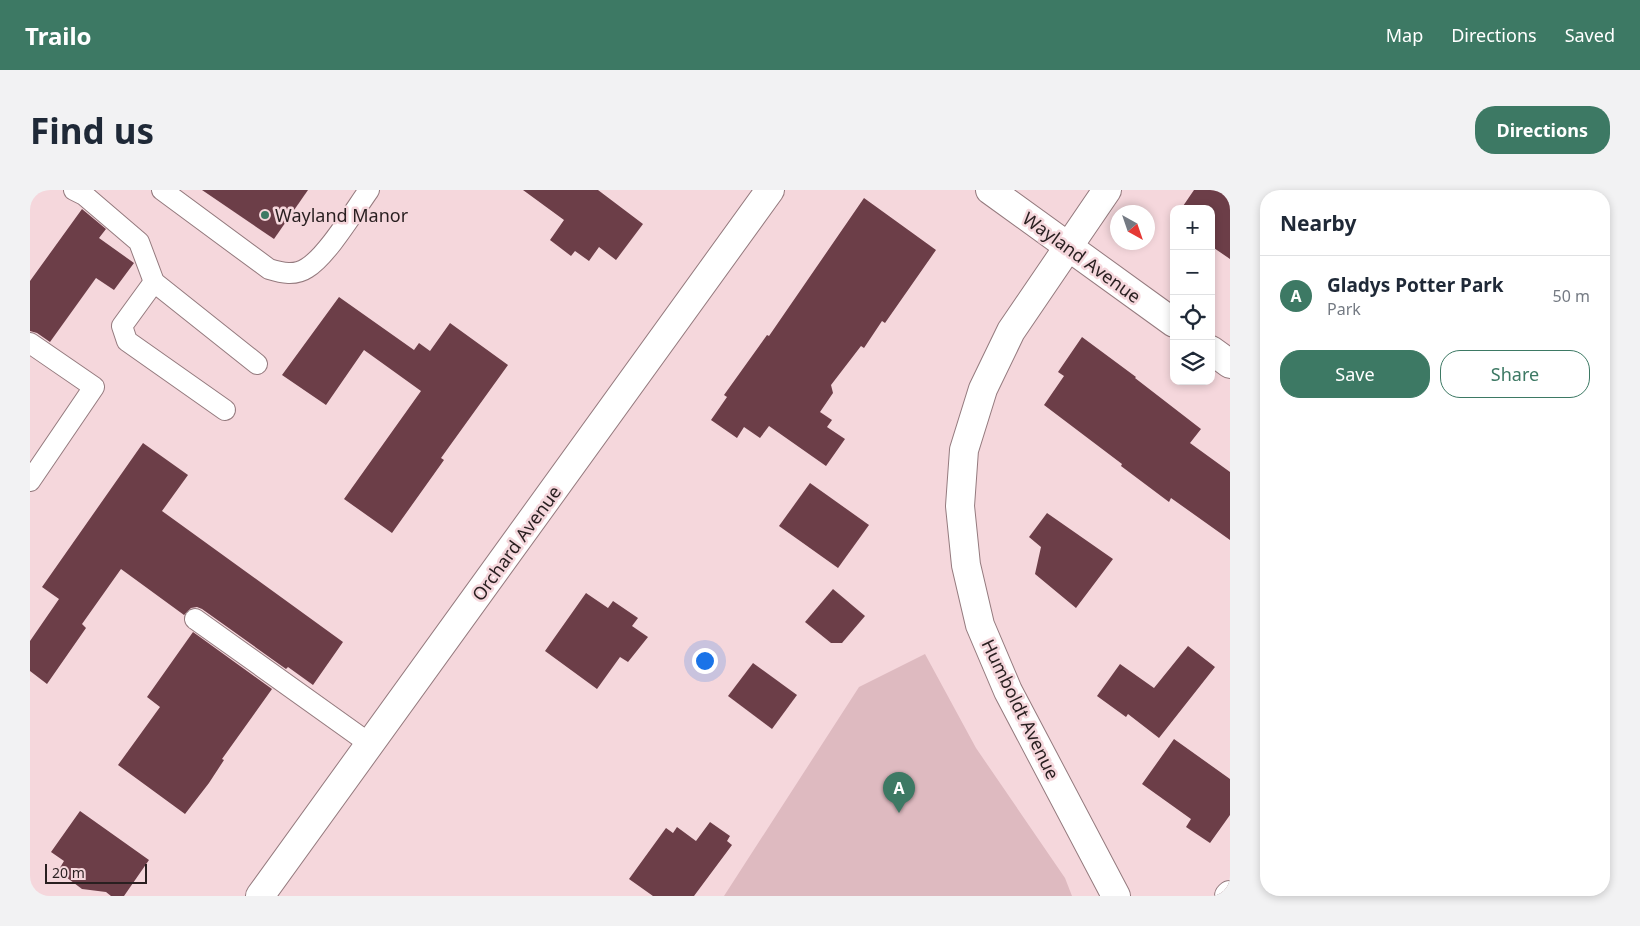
<!DOCTYPE html>
<meta charset="utf-8">
<style>
body{margin:0;font-family:"Noto Sans",sans-serif;background:#f2f2f3;color:#1f2937}
.controls{position:absolute;right:15px;top:15px;display:grid;overflow:hidden;border-radius:10px;box-shadow:0 2px 8px #0003}
.controls button{width:45px;height:45px;display:grid;place-items:center;padding:0;border:0;border-bottom:1px solid #e0e1e3;background:#fff;color:#1f2937;font:25px sans-serif}
.compass{position:absolute;left:1080px;top:15px;width:45px;height:45px;border-radius:50%;background:#fff;box-shadow:0 2px 8px #0003;rotate:140deg}
.scale{position:absolute;left:15px;bottom:12px;width:102px;box-sizing:border-box;padding-left:5px;border:2px solid #291f20;border-top:0;font-size:14px;line-height:18px;white-space:nowrap;color:#291f20;-webkit-text-stroke:4px #f5d7dc;paint-order:stroke}
.you{position:absolute;left:674px;top:470px;width:18px;height:18px;margin:-12px;border:4px solid #fff;border-radius:50%;background:#1a73e8;box-shadow:0 0 0 8px #1a73e833}
.badge{display:grid;place-items:center;width:32px;height:32px;border-radius:50%;background:#3d7964;color:#fff;font-size:16px;font-weight:700}
.pin{position:absolute;translate:-50% -41px;filter:drop-shadow(0 1px 2px #0008)}
.pin::after{content:'';position:absolute;top:26px;width:18px;height:15px;background:inherit;clip-path:polygon(0 0,100% 0,50% 100%)}
.list{margin:0;padding:0;list-style:none}
h2{display:flex;justify-content:space-between;align-items:center;height:65px;margin:0;padding:0 20px;font-size:21px}
h2 small{font-size:16px;font-weight:400;color:#747a83}
.list li{display:grid;grid-template-columns:32px 1fr auto;gap:15px;align-items:center;box-sizing:border-box;height:80px;padding:0 20px;border-top:1px solid #e0e1e3}
.list b{display:block;font-size:19px;white-space:nowrap}
.list p{margin:0;font-size:16px;white-space:nowrap;color:#747a83}
.list em{font-size:16px;font-style:normal;color:#747a83}
.actions{display:flex;gap:10px;padding:15px 20px}
.actions a{flex:1;padding:11px 0;border:1px solid #3d7964;border-radius:20px;text-align:center;font-size:18px;color:#3d7964}
.actions .main{background:#3d7964;color:#fff}
.icon{flex:none;width:28px;height:28px;fill:none;stroke:currentColor;stroke-width:2;stroke-linecap:round;stroke-linejoin:round}
.map{position:relative;flex:none;width:1200px;height:706px;overflow:hidden;border-radius:20px}
header{display:flex;align-items:center;gap:30px;box-sizing:border-box;height:70px;padding:0 25px;background:#3d7964;color:#fff}
header strong{font-size:24px}
nav{display:flex;gap:28px;margin-inline-start:auto;font-size:18px}
.intro{display:flex;align-items:center;justify-content:space-between;box-sizing:border-box;height:120px;padding:0 30px}
h1{margin:0;font-size:35px}
.button{padding:12px 22px;border-radius:20px;background:#3d7964;color:#fff;font-size:18px;font-weight:700}
main{display:flex;gap:30px;padding:0 30px}
aside{flex:1;background:#fff;border-radius:20px;box-shadow:0 2px 8px #0003}
.map>svg:first-child{display:block}
.green{fill:#debac0}
.building{fill:#6c3e48}
.lines{fill:none;stroke-linecap:round;stroke-linejoin:round}
.service-casing{stroke:#947a7e;stroke-width:22}
.minor-casing{stroke:#947a7e;stroke-width:30}
.tertiary-casing{stroke:#947a7e;stroke-width:30}
.service{stroke:#fff;stroke-width:20}
.minor{stroke:#fff;stroke-width:28}
.tertiary{stroke:#fff;stroke-width:28}
.poi-dot{fill:#3d7964;stroke:#f5d7dc;stroke-width:2}
.labels{text-anchor:middle;dominant-baseline:central;stroke-width:5;stroke-linejoin:round;paint-order:stroke}
.poi-label{font-size:18px;fill:#291f20;stroke:#f5d7dc;text-anchor:start}
.street-label{font-size:18px;fill:#291f20;stroke:#f5d7dc}
</style>
<header>
<strong>Trailo</strong>
<nav><a>Map</a><a>Directions</a><a>Saved</a></nav>
</header>
<div class="intro"><h1>Find us</h1><a class="button">Directions</a></div>
<main>
<div class="map">
<svg width="1200" height="706" viewBox="0 0 1200 706">
<rect width="100%" height="100%" fill="#f5d7dc"/>
<path class="green" d="M 895,464 L 946,558 L 1035,688 L 1042,706 L 694,706 L 829,497 Z"/>
<g class="building">
<path d="M 172,0 L 278,0 L 244,49 Z"/>
<path d="M 493,0 L 568,0 L 613,34 L 586,70 L 569,57 L 559,71 L 545,61 L 541,66 L 520,50 L 534,30 Z"/>
<path d="M 1164,0 L 1191,0 L 1200,7 L 1200,69 L 1181,56 L 1181,19 L 1151,19 Z"/>
<path d="M 834,8 L 906,60 L 855,133 L 852,131 L 834,158 L 831,156 L 801,195 L 803,203 L 790,222 L 802,230 L 797,237 L 815,249 L 796,276 L 739,236 L 730,248 L 714,237 L 707,248 L 681,230 L 697,207 L 694,205 L 737,145 L 739,146 Z"/>
<path d="M 52,19 L 76,39 L 69,48 L 104,73 L 84,100 L 66,88 L 20,152 L 7,143 L 0,141 L 0,91 Z"/>
<path d="M 309,107 L 384,160 L 389,153 L 400,161 L 420,133 L 478,175 L 411,268 L 414,270 L 362,343 L 314,309 L 391,201 L 334,160 L 296,215 L 252,185 Z"/>
<path d="M 1052,147 L 1106,187 L 1105,188 L 1171,239 L 1160,253 L 1200,282 L 1200,350 L 1141,308 L 1139,312 L 1091,276 L 1092,274 L 1014,215 L 1034,186 L 1028,182 Z"/>
<path d="M 113,253 L 158,285 L 132,321 L 313,452 L 283,495 L 258,477 L 256,479 L 172,419 L 167,417 L 161,418 L 154,425 L 91,379 L 52,434 L 56,438 L 17,494 L 0,481 L 0,451 L 29,409 L 12,397 Z"/>
<path d="M 780,293 L 839,335 L 808,378 L 749,336 Z"/>
<path d="M 1017,323 L 1083,369 L 1046,418 L 1005,384 L 1011,357 L 999,347 Z"/>
<path d="M 803,399 L 835,426 L 812,453 L 801,453 L 775,432 Z"/>
<path d="M 556,403 L 578,418 L 583,411 L 608,428 L 602,436 L 618,447 L 598,472 L 590,467 L 567,499 L 515,461 Z"/>
<path d="M 163,442 L 242,499 L 192,569 L 194,570 L 179,593 L 155,624 L 88,575 L 130,517 L 117,507 Z"/>
<path d="M 1158,456 L 1185,477 L 1129,548 L 1098,524 L 1096,527 L 1067,506 L 1090,474 L 1124,498 Z"/>
<path d="M 723,473 L 767,505 L 742,539 L 698,506 Z"/>
<path d="M 1144,549 L 1200,589 L 1200,625 L 1180,653 L 1156,637 L 1161,629 L 1112,594 Z"/>
<path d="M 50,621 L 119,670 L 94,706 L 81,706 L 76,702 L 52,699 L 28,681 L 34,671 L 21,662 Z"/>
<path d="M 680,632 L 700,646 L 697,651 L 702,655 L 664,706 L 623,706 L 599,689 L 636,638 L 643,643 L 647,637 L 666,651 Z"/>
</g>
<g class="lines">
<g class="service-casing">
<g id="service">
<path d="M 44,0 L 54,5 L 109,52 L 124,92 L 227,174"/>
<path d="M 132,0 L 239,79 C 252,83 265,86 277,78 C 297,66 324,21 339,0"/>
<path d="M 124,92 L 92,136 L 97,151 L 195,220"/>
<path d="M 0,153 L 64,197 L 0,291"/>
<path d="M 165,429 L 340,554"/>
</g>
</g>
<g class="minor-casing">
<g id="minor">
<path d="M 1077,0 L 981,141 L 953,199 L 934,260 L 930,316 L 936,375 L 950,435 L 978,501 L 1086,706"/>
<path d="M 230,706 L 740,0"/>
<path d="M 1199,706 L 1200,705"/>
</g>
</g>
<g class="tertiary-casing">
<g id="tertiary">
<path d="M 960,0 L 1144,133"/>
<path d="M 1181,160 L 1200,174"/>
</g>
</g>
<use href="#service" class="service"/>
<use href="#minor" class="minor"/>
<use href="#tertiary" class="tertiary"/>
</g>
<circle class="poi-dot" cx="235" cy="25" r="5"/>
<g class="labels">
<g class="poi-label">
<text x="245" y="25">Wayland Manor</text>
</g>
<g class="street-label">
<text transform="translate(1052 67) rotate(36)">Wayland Avenue</text>
<text transform="translate(486 353) rotate(-54)">Orchard Avenue</text>
<text transform="translate(991 519) rotate(64)">Humboldt Avenue</text>
</g>
</g>
</svg>
<div class="controls">
<button>+</button>
<button>−</button>
<button><svg class="icon" aria-label="locate" viewBox="0 0 24 24"><circle cx="12" cy="12" r="6"/><path d="M12 2v4M12 18v4M2 12h4M18 12h4"/></svg></button>
<button><svg class="icon" aria-label="layers" viewBox="0 0 24 24"><path d="M12 4l9 5-9 5-9-5zM3 14l9 5 9-5"/></svg></button>
</div>
<svg class="compass" viewBox="-18 -18 36 36"><path d="M0-13l5 13h-10z" fill="#e53935"/><path d="M0 13l5-13h-10z" fill="#747a83"/></svg>
<div class="scale">20 m</div>
<div class="you"></div>
<div class="pin badge" style="left:869px;top:623px">A</div>
</div>
<aside>
<h2>Nearby<small></small></h2>
<ul class="list">
<li><span class="badge">A</span><div><b>Gladys Potter Park</b><p>Park</p></div><em>50 m</em></li>
</ul>
<div class="actions"><a class="main">Save</a><a>Share</a></div>
</aside>
</main>
